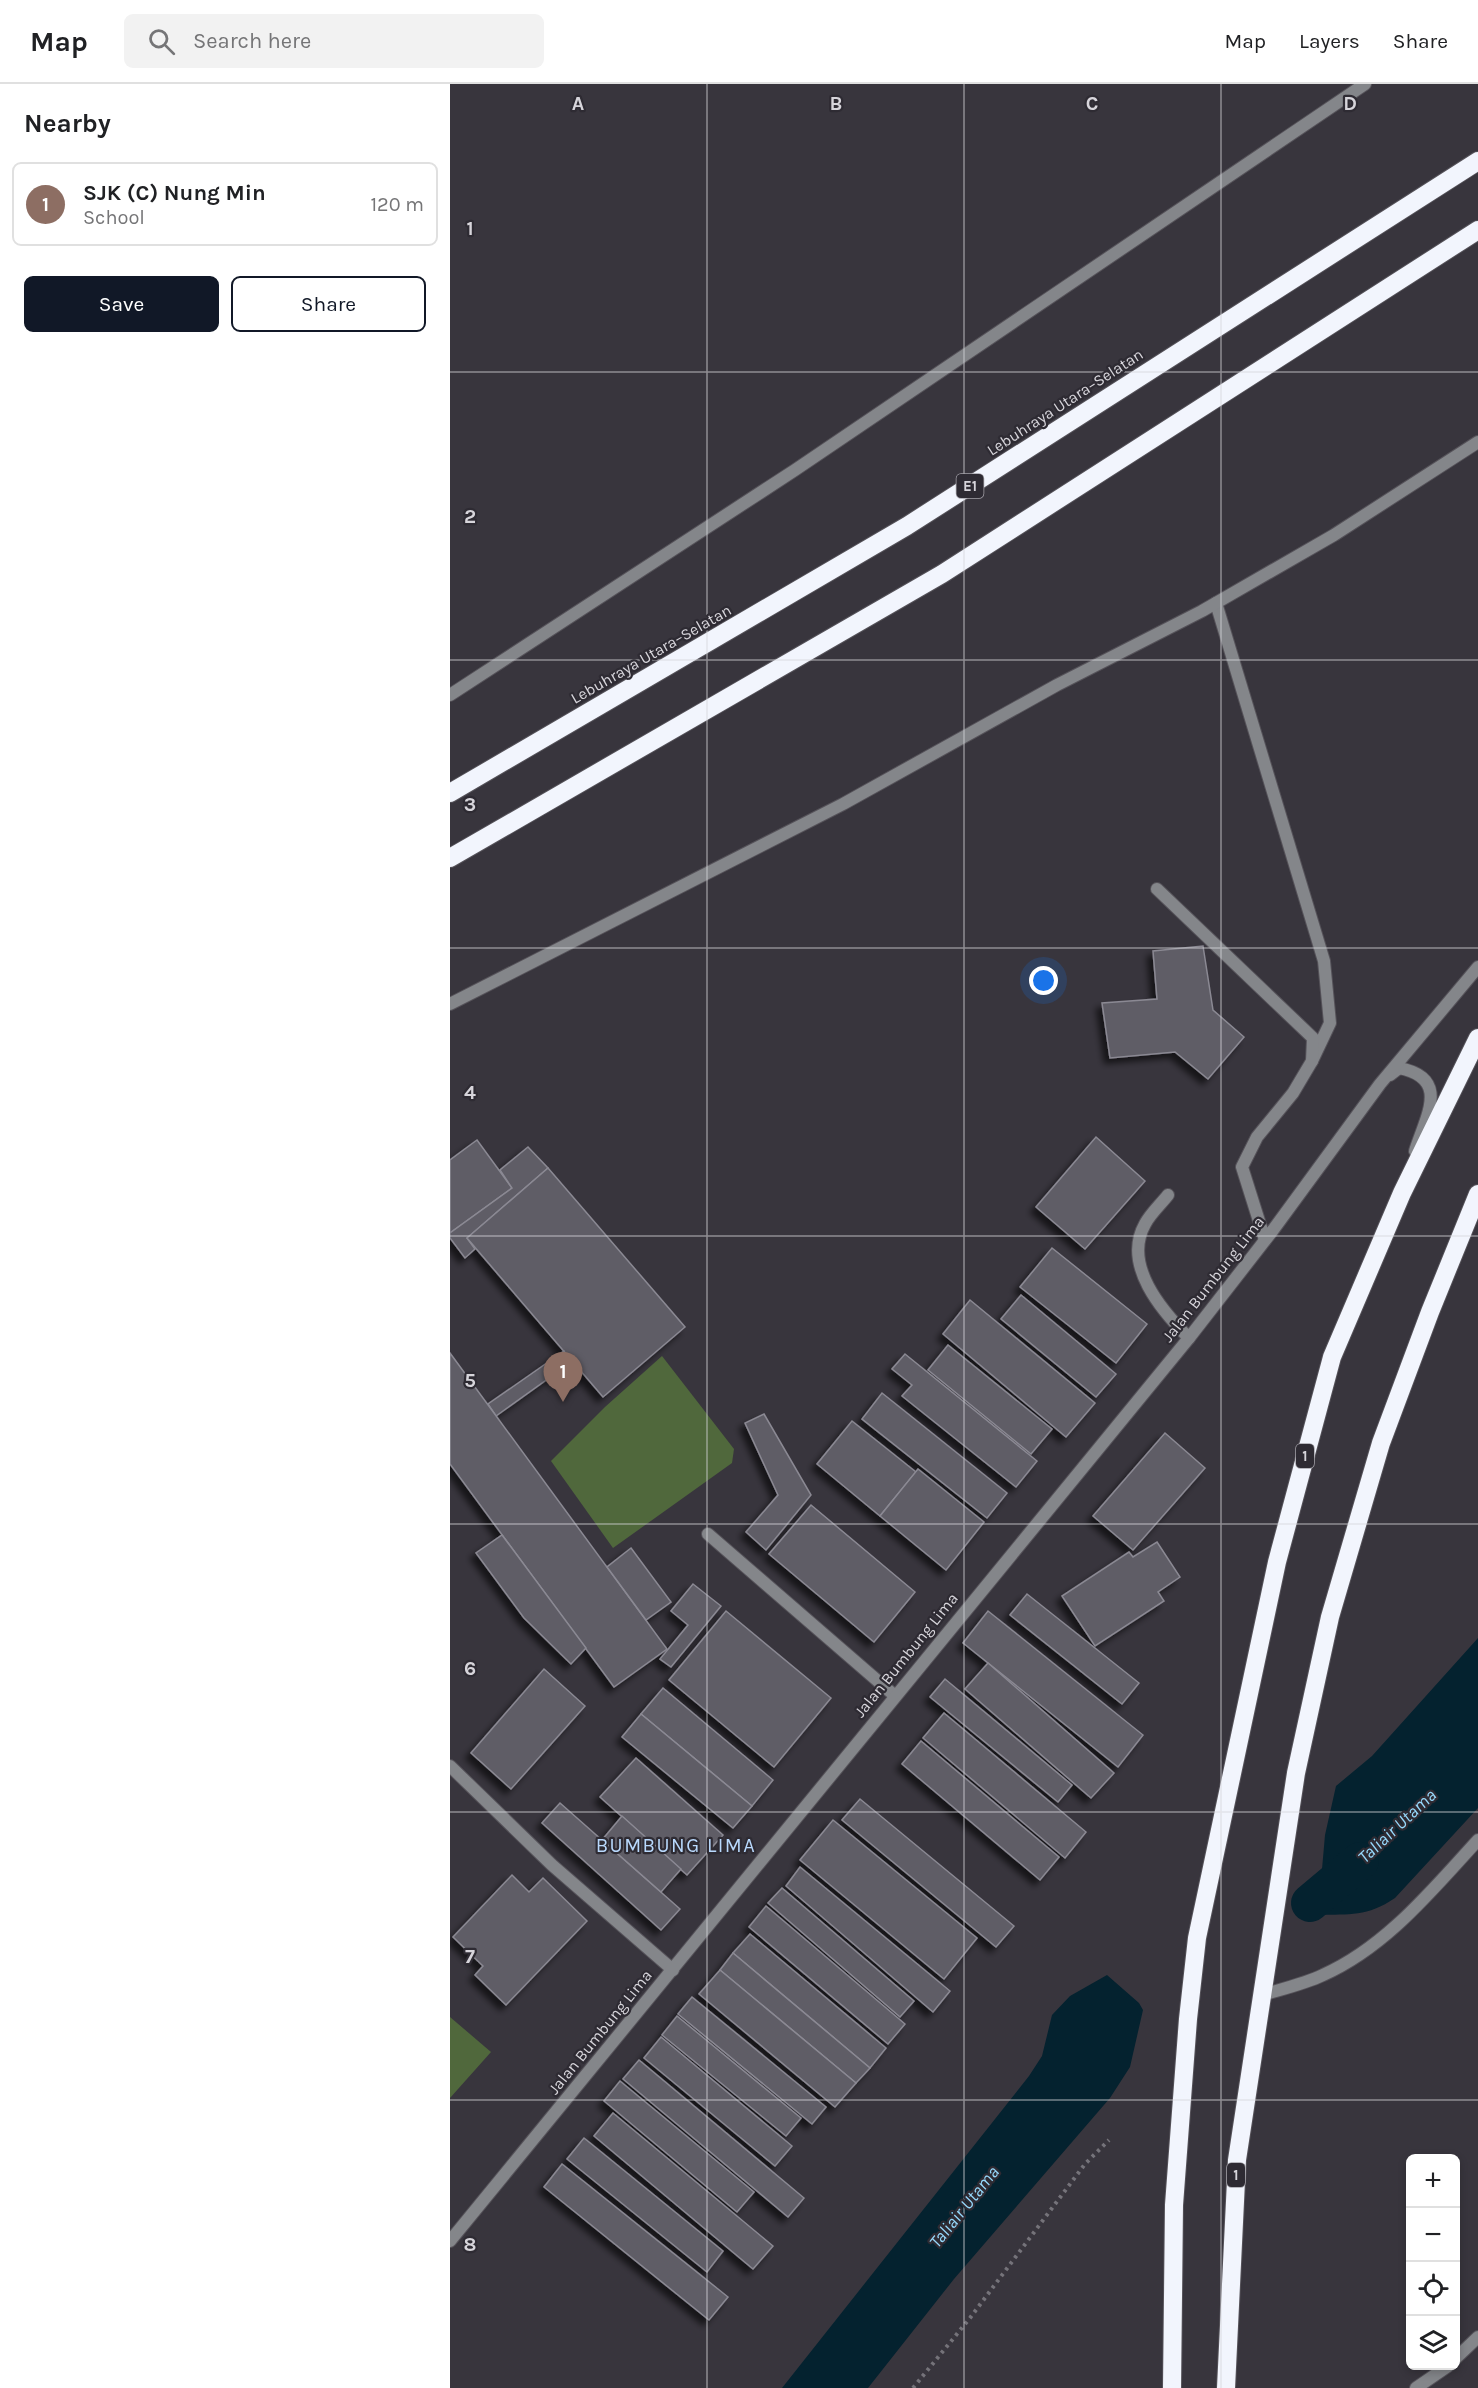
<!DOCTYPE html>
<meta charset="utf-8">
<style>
body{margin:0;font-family:Karla,sans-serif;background:#f2f2f2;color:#202124}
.controls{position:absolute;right:18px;bottom:18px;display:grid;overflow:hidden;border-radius:9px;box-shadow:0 3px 9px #0003}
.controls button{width:54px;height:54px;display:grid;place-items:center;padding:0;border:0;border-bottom:2px solid #e0e0e0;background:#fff;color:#202124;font:30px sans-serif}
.you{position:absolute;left:594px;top:897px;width:21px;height:21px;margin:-15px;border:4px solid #fff;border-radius:50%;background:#1a73e8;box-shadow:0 0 0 9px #1a73e833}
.badge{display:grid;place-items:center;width:39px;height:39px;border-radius:50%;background:#111827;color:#fff;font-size:20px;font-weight:700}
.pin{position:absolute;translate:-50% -50px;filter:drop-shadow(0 2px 3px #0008)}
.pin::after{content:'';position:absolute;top:32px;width:21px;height:18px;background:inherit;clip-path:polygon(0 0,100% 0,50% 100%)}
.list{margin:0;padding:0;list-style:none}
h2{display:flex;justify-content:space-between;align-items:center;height:78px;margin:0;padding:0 24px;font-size:26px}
h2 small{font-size:20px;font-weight:400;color:#757577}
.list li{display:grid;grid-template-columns:39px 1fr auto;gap:18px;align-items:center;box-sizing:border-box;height:84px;margin:0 12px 12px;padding:0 12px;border:2px solid #e0e0e0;border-radius:9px}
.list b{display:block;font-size:22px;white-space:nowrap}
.list p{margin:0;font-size:20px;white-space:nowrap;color:#757577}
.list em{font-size:20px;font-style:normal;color:#757577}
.actions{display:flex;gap:12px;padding:18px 24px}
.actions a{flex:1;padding:14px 0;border:2px solid #111827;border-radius:9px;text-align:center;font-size:21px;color:#111827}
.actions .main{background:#111827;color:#fff}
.icon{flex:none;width:33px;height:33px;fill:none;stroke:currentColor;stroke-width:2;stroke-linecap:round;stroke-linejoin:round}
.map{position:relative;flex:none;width:1028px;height:2304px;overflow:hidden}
header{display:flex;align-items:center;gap:36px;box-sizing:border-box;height:84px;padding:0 30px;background:#fff;border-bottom:2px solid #e0e0e0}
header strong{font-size:28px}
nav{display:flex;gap:33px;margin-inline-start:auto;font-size:21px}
.search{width:420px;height:54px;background:#f2f2f2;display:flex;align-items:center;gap:15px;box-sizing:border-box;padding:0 21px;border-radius:9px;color:#757577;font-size:22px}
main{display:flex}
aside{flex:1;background:#fff}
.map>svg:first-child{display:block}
.green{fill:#50683c}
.water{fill:#04222f}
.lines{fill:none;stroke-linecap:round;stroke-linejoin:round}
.canal{stroke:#04222f;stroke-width:38}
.building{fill:#5e5d66;stroke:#8b8993;stroke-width:1.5;filter:url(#shadow)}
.lane-casing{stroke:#555259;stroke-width:14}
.street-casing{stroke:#555259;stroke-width:14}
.highway-casing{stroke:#555259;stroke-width:20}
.path{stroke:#75737a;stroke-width:4;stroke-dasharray:3 4.5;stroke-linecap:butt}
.lane{stroke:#84868a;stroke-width:12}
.street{stroke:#84868a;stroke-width:12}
.highway{stroke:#f2f5fd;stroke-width:18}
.grid{fill:none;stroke:#d7d5db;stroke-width:1.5;stroke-opacity:0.55}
.labels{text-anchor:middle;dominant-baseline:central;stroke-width:4.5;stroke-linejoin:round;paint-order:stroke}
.shield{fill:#2e2b33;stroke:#a4a2a9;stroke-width:1.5}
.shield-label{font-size:15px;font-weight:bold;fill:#d7d5db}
.street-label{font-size:16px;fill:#d7d5db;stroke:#2e2b33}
.water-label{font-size:18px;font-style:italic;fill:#96d8fb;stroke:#2e2b33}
.quarter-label{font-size:20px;letter-spacing:1.5px;fill:#b9d9fd;stroke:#2e2b33}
.grid-label{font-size:20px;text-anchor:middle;font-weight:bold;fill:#d7d5db;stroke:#2e2b33;stroke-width:4.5;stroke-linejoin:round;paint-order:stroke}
</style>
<header>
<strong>Map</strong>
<div class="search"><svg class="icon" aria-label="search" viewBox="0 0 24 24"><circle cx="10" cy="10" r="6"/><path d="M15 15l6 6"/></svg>Search here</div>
<nav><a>Map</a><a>Layers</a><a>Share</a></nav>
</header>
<main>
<aside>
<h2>Nearby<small></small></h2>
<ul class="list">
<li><span class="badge" style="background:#8d6e63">1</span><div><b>SJK (C) Nung Min</b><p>School</p></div><em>120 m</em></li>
</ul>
<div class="actions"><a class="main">Save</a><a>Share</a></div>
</aside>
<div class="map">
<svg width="1028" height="2304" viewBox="0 0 1028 2304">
<defs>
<filter id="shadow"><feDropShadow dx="-5.5" dy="5.5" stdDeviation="3" flood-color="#0009"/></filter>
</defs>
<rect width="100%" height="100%" fill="#38353d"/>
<g class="green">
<path d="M 212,1272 L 284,1365 L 282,1379 L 163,1464 L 101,1377 L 155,1323 Z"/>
<path d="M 0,1933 L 41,1968 L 0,2014 Z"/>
</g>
<g class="water">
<path d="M 1028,1554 L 1028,1724 L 945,1814 C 917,1833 900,1830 868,1831 L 875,1751 L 886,1702 L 922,1672 Z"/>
<path d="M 657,1891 L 689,1919 L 693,1926 L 680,1983 L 660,2014 L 504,2195 L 418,2304 L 332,2304 L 579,1992 L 592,1972 L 602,1931 L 620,1912 Z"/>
</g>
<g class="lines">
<path class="canal" d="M 860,1819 L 910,1777"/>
</g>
<g class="building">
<path d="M 753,862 L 763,926 L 794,953 L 758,995 L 725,968 L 660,974 L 652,919 L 707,915 L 703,867 Z"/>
<path d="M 646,1053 L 695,1097 L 635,1165 L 586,1123 Z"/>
<path d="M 27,1056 L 62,1104 L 0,1149 L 0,1076 Z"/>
<path d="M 78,1063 L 98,1084 L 17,1154 L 25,1165 L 15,1174 L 0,1154 L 0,1149 L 62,1104 L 50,1086 Z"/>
<path d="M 98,1084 L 235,1243 L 153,1313 L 17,1154 Z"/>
<path d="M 602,1164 L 697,1240 L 666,1279 L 570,1203 Z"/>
<path d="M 571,1211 L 666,1290 L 646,1313 L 551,1235 Z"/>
<path d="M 520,1216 L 645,1319 L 616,1353 L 493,1250 Z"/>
<path d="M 498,1261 L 602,1345 L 581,1370 L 478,1286 Z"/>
<path d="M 114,1267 L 120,1279 L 46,1332 L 38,1320 Z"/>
<path d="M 0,1269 L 217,1565 L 164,1603 L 0,1380 Z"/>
<path d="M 455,1270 L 587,1377 L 566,1403 L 452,1312 L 462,1301 L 442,1285 Z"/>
<path d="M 432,1309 L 557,1409 L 537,1434 L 412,1335 Z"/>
<path d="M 314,1330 L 361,1411 L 316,1466 L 296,1448 L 328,1411 L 295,1339 Z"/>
<path d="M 402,1337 L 466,1388 L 430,1432 L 367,1380 Z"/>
<path d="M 715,1349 L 755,1384 L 683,1466 L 643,1432 Z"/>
<path d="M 468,1385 L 534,1438 L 496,1486 L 430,1432 Z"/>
<path d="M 361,1421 L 465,1508 L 424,1558 L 319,1470 Z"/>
<path d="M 52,1451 L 136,1564 L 121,1580 L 74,1534 L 26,1469 Z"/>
<path d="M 707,1458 L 730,1493 L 708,1508 L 714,1517 L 645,1562 L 612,1512 L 679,1468 L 683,1473 Z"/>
<path d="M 181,1464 L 221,1518 L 196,1536 L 157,1483 Z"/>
<path d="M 243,1500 L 271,1522 L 221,1583 L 210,1575 L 238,1541 L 221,1527 Z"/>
<path d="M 577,1510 L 689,1599 L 672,1620 L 560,1531 Z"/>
<path d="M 276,1527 L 381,1614 L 324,1683 L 219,1596 Z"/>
<path d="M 538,1527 L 693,1651 L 668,1683 L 513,1559 Z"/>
<path d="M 538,1579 L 664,1689 L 641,1714 L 515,1605 Z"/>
<path d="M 94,1585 L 135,1622 L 61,1705 L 21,1669 Z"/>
<path d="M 495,1595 L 622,1701 L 608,1718 L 480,1613 Z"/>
<path d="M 213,1604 L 323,1696 L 302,1722 L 191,1630 Z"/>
<path d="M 494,1629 L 636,1748 L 615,1774 L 473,1654 Z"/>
<path d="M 191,1630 L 302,1722 L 283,1744 L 172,1653 Z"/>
<path d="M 471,1657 L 609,1773 L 590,1796 L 452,1680 Z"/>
<path d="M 186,1674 L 273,1751 L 237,1791 L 150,1713 Z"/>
<path d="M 410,1715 L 564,1842 L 546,1863 L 392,1736 Z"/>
<path d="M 110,1719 L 230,1825 L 211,1846 L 92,1739 Z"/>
<path d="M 172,1732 L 231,1785 L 211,1808 L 152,1756 Z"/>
<path d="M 383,1736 L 527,1854 L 494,1895 L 350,1776 Z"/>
<path d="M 350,1783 L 500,1907 L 483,1928 L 336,1802 Z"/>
<path d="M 62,1791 L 79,1808 L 93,1794 L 137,1837 L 56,1921 L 25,1891 L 33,1882 L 3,1853 Z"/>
<path d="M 332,1804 L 464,1917 L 450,1933 L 318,1819 Z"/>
<path d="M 316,1822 L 455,1940 L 438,1960 L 299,1843 Z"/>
<path d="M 300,1850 L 436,1964 L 420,1984 L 283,1869 Z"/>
<path d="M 283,1869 L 420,1984 L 406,1999 L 270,1886 Z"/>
<path d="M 270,1886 L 406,1999 L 385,2023 L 249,1910 Z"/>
<path d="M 242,1913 L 376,2023 L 362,2040 L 228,1930 Z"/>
<path d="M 227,1932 L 351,2034 L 336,2052 L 212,1951 Z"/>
<path d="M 211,1953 L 342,2062 L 325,2082 L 194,1974 Z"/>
<path d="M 189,1976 L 354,2114 L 338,2133 L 173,1995 Z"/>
<path d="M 170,1997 L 304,2108 L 287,2128 L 154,2017 Z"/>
<path d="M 163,2029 L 323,2162 L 303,2185 L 144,2052 Z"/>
<path d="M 134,2054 L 273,2167 L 257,2188 L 117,2075 Z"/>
<path d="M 112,2080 L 278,2213 L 259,2236 L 94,2103 Z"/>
</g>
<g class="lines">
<g class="lane-casing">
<g id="lane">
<path d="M 766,519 L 874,877 L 880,939 L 862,977"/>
<path d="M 707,805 L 863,954 L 862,977 L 843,1009 L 807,1053 L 792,1083 L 815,1156"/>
<path d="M 718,1111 C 711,1120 700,1130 695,1140 C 672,1181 712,1227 739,1254"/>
<path d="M 258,1450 L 444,1611"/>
<path d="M 0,1682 L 102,1781 L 223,1886"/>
</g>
</g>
<g class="street-casing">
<g id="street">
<path d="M 0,611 L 345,386 L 915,0"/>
<path d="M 0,920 L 393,720 L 607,601 L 752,527 L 884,451 L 1028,358"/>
<path d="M 940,991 L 949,984 C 1001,994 976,1032 965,1067"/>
<path d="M 812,1911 C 832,1905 854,1900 873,1891 C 936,1863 982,1806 1028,1756"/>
<path d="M 0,2157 L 739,1254 L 823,1146 L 930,1000 L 1028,883"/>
<path d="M 1006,2274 L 1028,2253"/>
<path d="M 966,2304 L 998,2282"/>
</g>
</g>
<g class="highway-casing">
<g id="highway">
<path d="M 0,709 L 457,442 L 1028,77"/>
<path d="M 0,774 L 492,490 L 1028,146"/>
<path d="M 722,2304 L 724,2121 L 738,1935 L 747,1854 L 827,1478 L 882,1273 L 952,1109 L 1028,954"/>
<path d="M 776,2304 L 787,2076 L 846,1689 L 880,1533 L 931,1359 L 980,1228 L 1028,1110"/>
</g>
</g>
<path class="path" d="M 463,2304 L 520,2234 L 635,2080 L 659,2056"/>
<use href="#lane" class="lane"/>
<use href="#street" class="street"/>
<use href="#highway" class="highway"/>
</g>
<path class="grid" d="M 257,0 L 257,2304M 514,0 L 514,2304M 771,0 L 771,2304M 0,288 L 1028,288M 0,576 L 1028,576M 0,864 L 1028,864M 0,1152 L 1028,1152M 0,1440 L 1028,1440M 0,1728 L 1028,1728M 0,2016 L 1028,2016"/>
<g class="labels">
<g class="shield">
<rect x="506.5" y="390" width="27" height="24" rx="4.5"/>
<rect x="846" y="1360" width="18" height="24" rx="4.5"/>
<rect x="777" y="2079" width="18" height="24" rx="4.5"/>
</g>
<g class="shield-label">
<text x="520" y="402">E1</text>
<text x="855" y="1372">1</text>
<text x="786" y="2091">1</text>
</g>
<g class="street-label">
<text transform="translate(615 318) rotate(-33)">Lebuhraya Utara–Selatan</text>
<text transform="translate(201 570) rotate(-30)">Lebuhraya Utara–Selatan</text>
<text transform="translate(763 1195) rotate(-52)">Jalan Bumbung Lima</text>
<text transform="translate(456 1571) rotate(-51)">Jalan Bumbung Lima</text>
<text transform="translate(150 1948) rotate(-51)">Jalan Bumbung Lima</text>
</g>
<g class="water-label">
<text transform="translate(947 1742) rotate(-43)">Taliair Utama</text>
<text transform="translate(514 2123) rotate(-51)">Taliair Utama</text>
</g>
<g class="quarter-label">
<text x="226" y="1761">BUMBUNG LIMA</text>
</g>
</g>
<g class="grid-label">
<text x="128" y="26">A</text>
<text x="386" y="26">B</text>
<text x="642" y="26">C</text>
<text x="900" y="26">D</text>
<text x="20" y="151">1</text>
<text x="20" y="439">2</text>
<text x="20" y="727">3</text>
<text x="20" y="1015">4</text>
<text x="20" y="1303">5</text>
<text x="20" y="1591">6</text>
<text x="20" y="1879">7</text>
<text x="20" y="2167">8</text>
</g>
</svg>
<div class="controls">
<button>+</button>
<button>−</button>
<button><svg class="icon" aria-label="locate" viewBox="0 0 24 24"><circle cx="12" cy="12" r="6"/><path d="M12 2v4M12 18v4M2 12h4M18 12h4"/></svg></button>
<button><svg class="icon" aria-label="layers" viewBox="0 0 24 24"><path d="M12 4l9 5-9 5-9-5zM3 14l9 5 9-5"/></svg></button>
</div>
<div class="you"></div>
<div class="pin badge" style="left:113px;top:1318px;background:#8d6e63">1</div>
</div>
</main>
